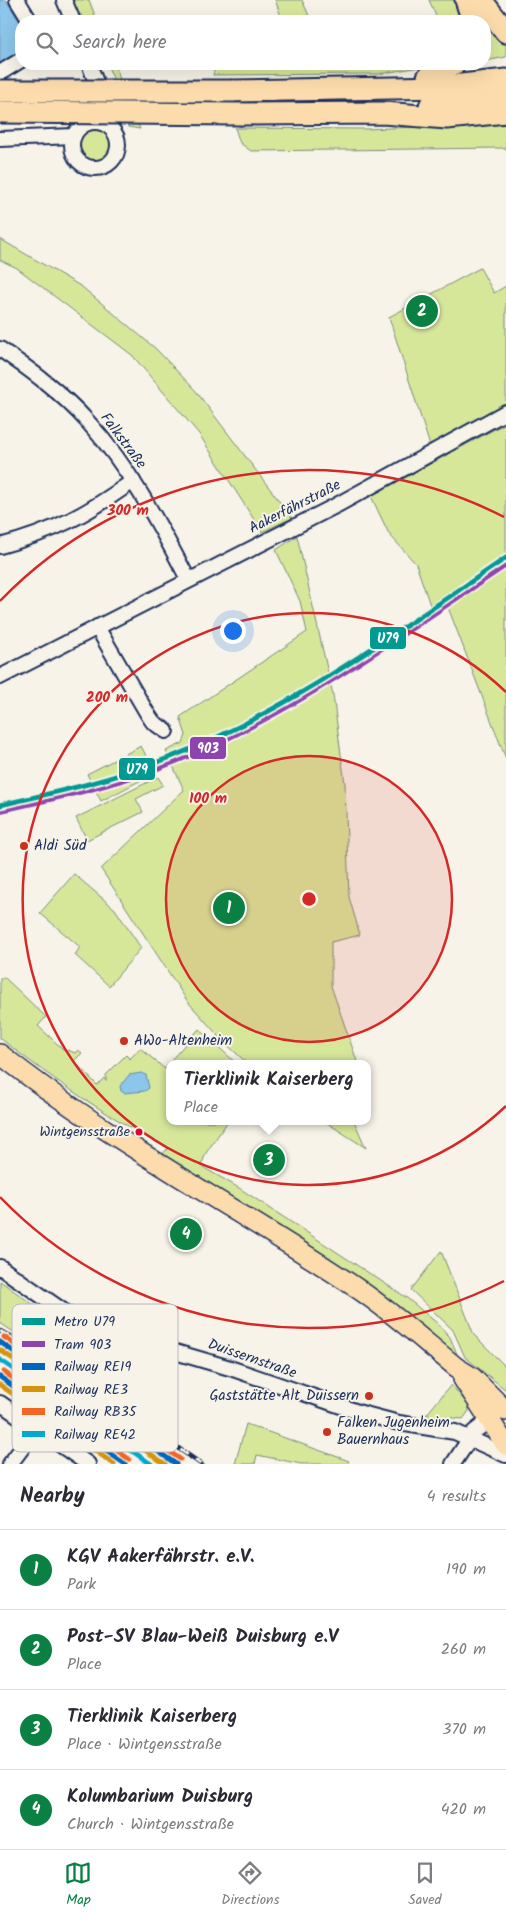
<!DOCTYPE html>
<meta charset="utf-8">
<style>
body{margin:0;font-family:Kalam,sans-serif;background:#f2f2f3;color:#2b2b33}
.you{position:absolute;left:232px;top:630px;width:18px;height:18px;margin:-12px;border:4px solid #fff;border-radius:50%;background:#1a73e8;box-shadow:0 0 0 8px #1a73e833}
.badge{display:grid;place-items:center;width:32px;height:32px;border-radius:50%;background:#0b8043;color:#fff;font-size:16px;font-weight:700}
.pin{position:absolute;translate:-50% -50%;border:2px solid #fff;box-shadow:0 1px 5px #0006}
.popup{position:absolute;left:166px;top:1060px;width:205px;height:65px;box-sizing:border-box;display:grid;place-content:center;border-radius:10px;background:#fff;filter:drop-shadow(0 1px 4px #0005);font-size:16px;white-space:nowrap;color:#7c7c81}
.popup b{font-size:19px;color:#2b2b33}
.popup::after{content:'';position:absolute;left:50%;top:100%;margin-left:-10px;border:10px solid transparent;border-top-color:#fff}
.list{margin:0;padding:0;list-style:none}
h2{display:flex;justify-content:space-between;align-items:center;height:65px;margin:0;padding:0 20px;font-size:21px}
h2 small{font-size:16px;font-weight:400;color:#7c7c81}
.list li{display:grid;grid-template-columns:32px 1fr auto;gap:15px;align-items:center;box-sizing:border-box;height:80px;padding:0 20px;border-top:1px solid #e1e1e2}
.list b{display:block;font-size:19px;white-space:nowrap}
.list p{margin:0;font-size:16px;white-space:nowrap;color:#7c7c81}
.list em{font-size:16px;font-style:normal;color:#7c7c81}
.icon{flex:none;width:28px;height:28px;fill:none;stroke:currentColor;stroke-width:2;stroke-linecap:round;stroke-linejoin:round}
.map{position:relative;flex:none;width:506px;height:1464px;overflow:hidden}
.search{position:absolute;background:#fff;box-shadow:0 5px 20px #0002;left:15px;right:15px;top:15px;height:55px;display:flex;align-items:center;gap:12px;box-sizing:border-box;padding:0 18px;border-radius:20px;color:#7c7c81;font-size:19px}
.sheet{height:385px;background:#fff}
nav{display:flex;justify-content:space-around;align-items:center;box-sizing:border-box;height:70px;border-top:1px solid #e1e1e2;background:#fff;font-size:14px;color:#7c7c81}
nav a{display:grid;justify-items:center;gap:2px}
nav .on{color:#0b8043}
.map>svg:first-child{display:block}
.green{fill:#d7e79a;stroke:#798b7c}
.water{fill:#8cc6eb;stroke:#5f8ab3}
.lines{fill:none;stroke-linecap:round;stroke-linejoin:round}
.minor-tunnel{stroke:#cbcccc;stroke-width:14;stroke-dasharray:14 7;stroke-linecap:butt}
.minor-casing{stroke:#1b2f5e;stroke-width:18}
.major-casing{stroke:#1b2f5e;stroke-width:22}
.highway-casing{stroke:#1b2f5e;stroke-width:25}
.minor{stroke:#f7f3e8;stroke-width:14}
.major{stroke:#fcdcac;stroke-width:19}
.highway{stroke:#fcdcac;stroke-width:21}
.rail-casing{stroke:#1b2f5e;stroke-width:5}
.rail{stroke:#f7f3e8;stroke-width:3;stroke-dasharray:9;stroke-linecap:butt}
.highway-bridge-casing{stroke:#1b2f5e;stroke-width:25;stroke-linecap:butt}
.highway-bridge{stroke:#fcdcac;stroke-width:21}
.rail-1-casing{stroke:#f7f3e8;stroke-width:9}
.rail-2-casing{stroke:#f7f3e8;stroke-width:9}
.rail-3-casing{stroke:#f7f3e8;stroke-width:9}
.rail-4-casing{stroke:#f7f3e8;stroke-width:9}
.rail-1{stroke:#0065bd;stroke-width:5}
.rail-2{stroke:#d6940e;stroke-width:5}
.rail-3{stroke:#f26522;stroke-width:5}
.rail-4{stroke:#00a9ce;stroke-width:5}
.tram-1-casing{stroke:#f7f3e8;stroke-width:8}
.tram-1{stroke:#8e44ad;stroke-width:4}
.metro-1-casing{stroke:#f7f3e8;stroke-width:9}
.metro-1{stroke:#009a93;stroke-width:5}
.ring{fill:none;stroke:#d62828;stroke-width:2.5}
.poi-dot{fill:#c8321e;stroke:#f7f3e8;stroke-width:2}
.bus-dot{fill:#e4002b;stroke:#f7f3e8;stroke-width:2}
.labels{text-anchor:middle;dominant-baseline:central;stroke-width:4;stroke-linejoin:round;paint-order:stroke}
.bus-label{font-size:14px;fill:#1b2f5e;stroke:#f7f3e8;text-anchor:end}
.street-label{font-size:15px;fill:#1b2f5e;stroke:#f7f3e8}
.poi-label{font-size:15px;fill:#1b2f5e;stroke:#f7f3e8;text-anchor:start}
.key{fill:#f7f3e8;stroke:#b5b8bf;stroke-width:1}
.key-label{font-size:14px;fill:#1b2f5e}
.centre{fill:#d62828;stroke:#f7f3e8;stroke-width:2.5}
.ring-label{font-size:15px;text-anchor:middle;font-weight:bold;fill:#d62828;stroke:#f7f3e8;stroke-width:4;stroke-linejoin:round;paint-order:stroke}
.line-badge{stroke:#f7f3e8;stroke-width:2}
.badge-label{font-size:14px;text-anchor:middle;font-weight:bold;fill:#fff}
</style>
<div class="map">
<svg width="506" height="1464" viewBox="0 0 506 1464">
<rect width="100%" height="100%" fill="#f7f3e8"/>
<filter id="ink" filterUnits="userSpaceOnUse"><feTurbulence type="fractalNoise" baseFrequency=".02" numOctaves="2"/><feDisplacementMap in="SourceGraphic" scale="10" xChannelSelector="R" yChannelSelector="G"/><feConvolveMatrix kernelMatrix="1 2 1 2 8 2 1 2 1" color-interpolation-filters="sRGB"/></filter>
<g filter="url(#ink)">
<g class="green">
<path d="M 73,0 L 89,0 L 97,21 L 87,21 L 78,12 Z"/>
<path d="M 275,0 L 302,0 L 310,18 L 281,16 Z"/>
<path d="M 429,0 L 456,0 L 466,21 L 438,21 Z"/>
<path d="M 476,3 L 506,39 L 506,57 L 485,61 L 485,21 L 481,21 Z"/>
<path d="M 107,64 L 114,64 L 140,129 L 128,127 L 126,109 Z"/>
<path d="M 216,64 L 438,64 L 378,74 L 213,75 Z"/>
<path d="M 498,124 L 506,125 L 506,150 L 502,148 L 251,151 L 240,143 L 235,128 L 364,129 Z"/>
<circle cx="95" cy="146" r="16"/>
<path d="M 0,239 L 82,287 L 156,349 L 195,390 L 292,518 L 262,532 L 199,434 L 132,355 L 17,268 L 0,260 Z"/>
<path d="M 480,268 L 494,293 L 506,286 L 506,406 L 430,446 L 389,317 Z"/>
<path d="M 506,423 L 506,759 L 446,602 L 431,608 L 416,564 L 389,534 L 371,496 Z"/>
<path d="M 297,536 L 333,695 L 345,784 L 349,897 L 360,935 L 331,942 L 331,986 L 358,1064 L 248,1064 L 224,1042 L 188,1002 L 101,869 L 184,790 L 166,751 L 183,743 L 186,735 L 180,717 L 307,632 L 300,601 L 276,550 Z"/>
<path d="M 141,746 L 155,773 L 101,801 L 87,774 Z"/>
<path d="M 158,777 L 163,785 L 136,799 L 143,812 L 87,840 L 76,818 Z"/>
<path d="M 74,874 L 115,909 L 141,948 L 109,986 L 75,955 L 80,947 L 40,913 Z"/>
<path d="M 0,978 L 5,978 L 46,1017 L 38,1026 L 66,1052 L 68,1050 L 75,1053 L 78,1050 L 82,1053 L 74,1061 L 97,1085 L 104,1078 L 106,1081 L 106,1075 L 126,1055 L 130,1059 L 140,1048 L 165,1069 L 170,1063 L 170,1121 L 228,1121 L 206,1153 L 201,1166 L 239,1188 L 407,1298 L 438,1324 L 450,1337 L 459,1359 L 160,1157 L 168,1148 C 108,1117 53,1080 0,1038 Z"/>
<path d="M 199,1029 L 237,1064 L 174,1064 L 172,1059 Z"/>
<path d="M 324,1121 L 354,1121 L 366,1148 Z"/>
<path d="M 441,1251 L 474,1335 L 506,1367 L 506,1390 L 465,1357 L 453,1330 L 411,1290 Z"/>
<path d="M 0,1281 L 66,1328 L 94,1340 L 94,1346 L 72,1370 L 0,1323 Z"/>
<path d="M 451,1385 L 468,1404 L 469,1411 L 463,1419 L 426,1415 Z"/>
<path d="M 246,1424 L 349,1461 L 347,1464 L 301,1464 L 257,1455 L 255,1464 L 235,1464 Z"/>
</g>
<g class="water">
<path d="M 0,0 L 6,0 L 21,24 L 21,50 L 0,63 Z"/>
<path d="M 141,1073 L 146,1075 L 149,1088 L 145,1091 L 124,1093 L 121,1091 L 120,1086 L 129,1075 Z"/>
</g>
<g class="lines">
<path class="minor-tunnel" d="M 43,1420 L 81,1376"/>
<g class="minor-casing">
<g id="minor">
<path d="M 17,0 L 30,21"/>
<path d="M 64,0 L 73,21"/>
<path d="M 89,64 L 107,110 L 108,121"/>
<path d="M 0,73 L 21,60"/>
<circle cx="95" cy="145" r="23"/>
<path d="M 0,139 L 74,136"/>
<path d="M 0,349 C 32,371 62,393 88,422 C 130,468 159,524 188,579"/>
<path d="M 0,546 C 56,531 87,514 133,481"/>
<path d="M 97,627 L 147,713 L 153,722 L 166,731"/>
<path d="M 0,677 L 337,505 L 506,412"/>
<path d="M 0,1267 L 69,1315 L 110,1333 L 230,1368 L 361,1413 L 399,1423 L 455,1432 L 506,1455"/>
<path d="M 81,1376 L 103,1350 L 110,1333"/>
<path d="M 0,1403 L 88,1464"/>
<path d="M 10,1464 L 43,1420"/>
<path d="M 453,1464 L 474,1432 L 497,1414"/>
</g>
</g>
<g class="major-casing">
<g id="major">
<path d="M 0,1054 C 112,1143 240,1209 358,1289 C 392,1312 424,1341 456,1367 L 472,1377 L 506,1411"/>
<path d="M 463,1379 L 506,1445"/>
</g>
</g>
<g class="highway-casing">
<g id="highway">
<path d="M 466,0 L 473,21"/>
<path d="M 481,0 L 506,32"/>
<path d="M 428,77 L 454,64"/>
<path d="M 233,91 L 444,87 L 506,80"/>
<path d="M 430,106 L 506,96"/>
<path d="M 242,114 L 383,113 L 447,118 L 506,112"/>
</g>
</g>
<use href="#minor" class="minor"/>
<use href="#major" class="major"/>
<use href="#highway" class="highway"/>
<g class="rail-casing">
<path id="rail" d="M 0,1331 L 70,1373 L 201,1464"/>
</g>
<use href="#rail" class="rail"/>
<g class="highway-bridge-casing">
<g id="highway-bridge">
<path d="M 0,91 L 233,91"/>
<path d="M 0,112 L 242,114"/>
</g>
</g>
<use href="#highway-bridge" class="highway-bridge"/>
<g class="rail-1-casing">
<g id="rail-1">
<path d="M 0,1342 L 176,1464"/>
<path d="M 0,1377 L 125,1464"/>
</g>
</g>
<g class="rail-2-casing">
<g id="rail-2">
<path d="M 0,1350 L 165,1464"/>
<path d="M 0,1385 L 114,1464"/>
</g>
</g>
<g class="rail-3-casing">
<g id="rail-3">
<path d="M 4,1337 L 180,1459"/>
<path d="M 4,1372 L 129,1459"/>
</g>
</g>
<g class="rail-4-casing">
<path id="rail-4" d="M 0,1360 L 151,1464"/>
</g>
<use href="#rail-1" class="rail-1"/>
<use href="#rail-2" class="rail-2"/>
<use href="#rail-3" class="rail-3"/>
<use href="#rail-4" class="rail-4"/>
<g class="tram-1-casing">
<path id="tram-1" d="M 1,811 C 60,798 120,785 176,762 C 295,714 400,636 506,566"/>
</g>
<use href="#tram-1" class="tram-1"/>
<g class="metro-1-casing">
<path id="metro-1" d="M 0,805 C 58,792 116,779 171,757 C 292,710 399,630 506,558"/>
</g>
<use href="#metro-1" class="metro-1"/>
</g>
</g>
<circle cx="309" cy="899" r="143" fill="#d62828" fill-opacity=".12"/>
<g class="ring">
<circle cx="309" cy="899" r="143"/>
<path d="M506 1106A286 286 0 1 1 506 692"/>
<path d="M504 1281A429 429 0 0 1 0 1197M0 601A429 429 0 0 1 504 517"/>
</g>
<g class="poi-dot">
<circle cx="24" cy="846" r="5"/>
<circle cx="124" cy="1041" r="5"/>
<circle cx="369" cy="1396" r="5"/>
<circle cx="327" cy="1432" r="5"/>
</g>
<circle class="bus-dot" cx="139" cy="1132" r="4.5"/>
<g class="labels">
<g class="bus-label">
<text x="130" y="1132">Wintgensstraße</text>
</g>
<g class="street-label">
<text transform="translate(123 441) rotate(53)">Falkstraße</text>
<text transform="translate(295 507) rotate(-27)">Aakerfährstraße</text>
<text transform="translate(252 1359) rotate(19)">Duissernstraße</text>
</g>
<g class="poi-label">
<text x="34" y="846">Aldi Süd</text>
<text x="134" y="1041">AWo-Altenheim</text>
<text x="359" y="1396" text-anchor="end">Gaststätte Alt Duissern</text>
<text x="337" y="1423">Falken Jugenheim<tspan x="337" dy="17">Bauernhaus</tspan></text>
</g>
</g>
<rect x="12" y="1304" width="166" height="148" rx="8" class="key"/>
<rect x="22" y="1318" width="23" height="7" fill="#009a93"/>
<rect x="22" y="1341" width="23" height="6" fill="#8e44ad"/>
<rect x="22" y="1363" width="23" height="7" fill="#0065bd"/>
<rect x="22" y="1386" width="23" height="6" fill="#d6940e"/>
<rect x="22" y="1408" width="23" height="7" fill="#f26522"/>
<rect x="22" y="1431" width="23" height="6" fill="#00a9ce"/>
<g class="key-label">
<text x="54" y="1326">Metro U79</text>
<text x="54" y="1349">Tram 903</text>
<text x="54" y="1371">Railway RE19</text>
<text x="54" y="1394">Railway RE3</text>
<text x="54" y="1416">Railway RB35</text>
<text x="54" y="1439">Railway RE42</text>
</g>
<circle cx="309" cy="899" r="8" class="centre"/>
<g class="ring-label">
<text x="128" y="515">300 m</text>
<text x="107" y="702">200 m</text>
<text x="208" y="803">100 m</text>
</g>
<g class="line-badge">
<rect x="369" y="626" width="38" height="24" rx="5" fill="#009a93"/>
<rect x="189" y="736" width="38" height="24" rx="5" fill="#8e44ad"/>
<rect x="118" y="757" width="38" height="24" rx="5" fill="#009a93"/>
</g>
<g class="badge-label">
<text x="388" y="643">U79</text>
<text x="208" y="753">903</text>
<text x="137" y="774">U79</text>
</g>
</svg>
<div class="you"></div>
<div class="pin badge" style="left:229px;top:908px">1</div>
<div class="pin badge" style="left:422px;top:311px">2</div>
<div class="pin badge" style="left:269px;top:1160px">3</div>
<div class="popup"><b>Tierklinik Kaiserberg</b>Place</div>
<div class="pin badge" style="left:186px;top:1234px">4</div>
<div class="search"><svg class="icon" aria-label="search" viewBox="0 0 24 24"><circle cx="10" cy="10" r="6"/><path d="M15 15l6 6"/></svg>Search here</div>
</div>
<section class="sheet">
<h2>Nearby<small>4 results</small></h2>
<ul class="list">
<li><span class="badge">1</span><div><b>KGV Aakerfährstr. e.V.</b><p>Park</p></div><em>190 m</em></li>
<li><span class="badge">2</span><div><b>Post-SV Blau-Weiß Duisburg e.V</b><p>Place</p></div><em>260 m</em></li>
<li><span class="badge">3</span><div><b>Tierklinik Kaiserberg</b><p>Place · Wintgensstraße</p></div><em>370 m</em></li>
<li><span class="badge">4</span><div><b>Kolumbarium Duisburg</b><p>Church · Wintgensstraße</p></div><em>420 m</em></li>
</ul>
</section>
<nav>
<a class="on"><svg class="icon" aria-label="map" viewBox="0 0 24 24"><path d="M3 6l6-2 6 2 6-2v14l-6 2-6-2-6 2zM9 4v14M15 6v14"/></svg>Map</a>
<a><svg class="icon" aria-label="directions" viewBox="0 0 24 24"><path d="M12 3l9 9-9 9-9-9zM9 14v-3h6M13 9l2 2-2 2"/></svg>Directions</a>
<a><svg class="icon" aria-label="saved" viewBox="0 0 24 24"><path d="M7 4h10v16l-5-4-5 4z"/></svg>Saved</a>
</nav>
